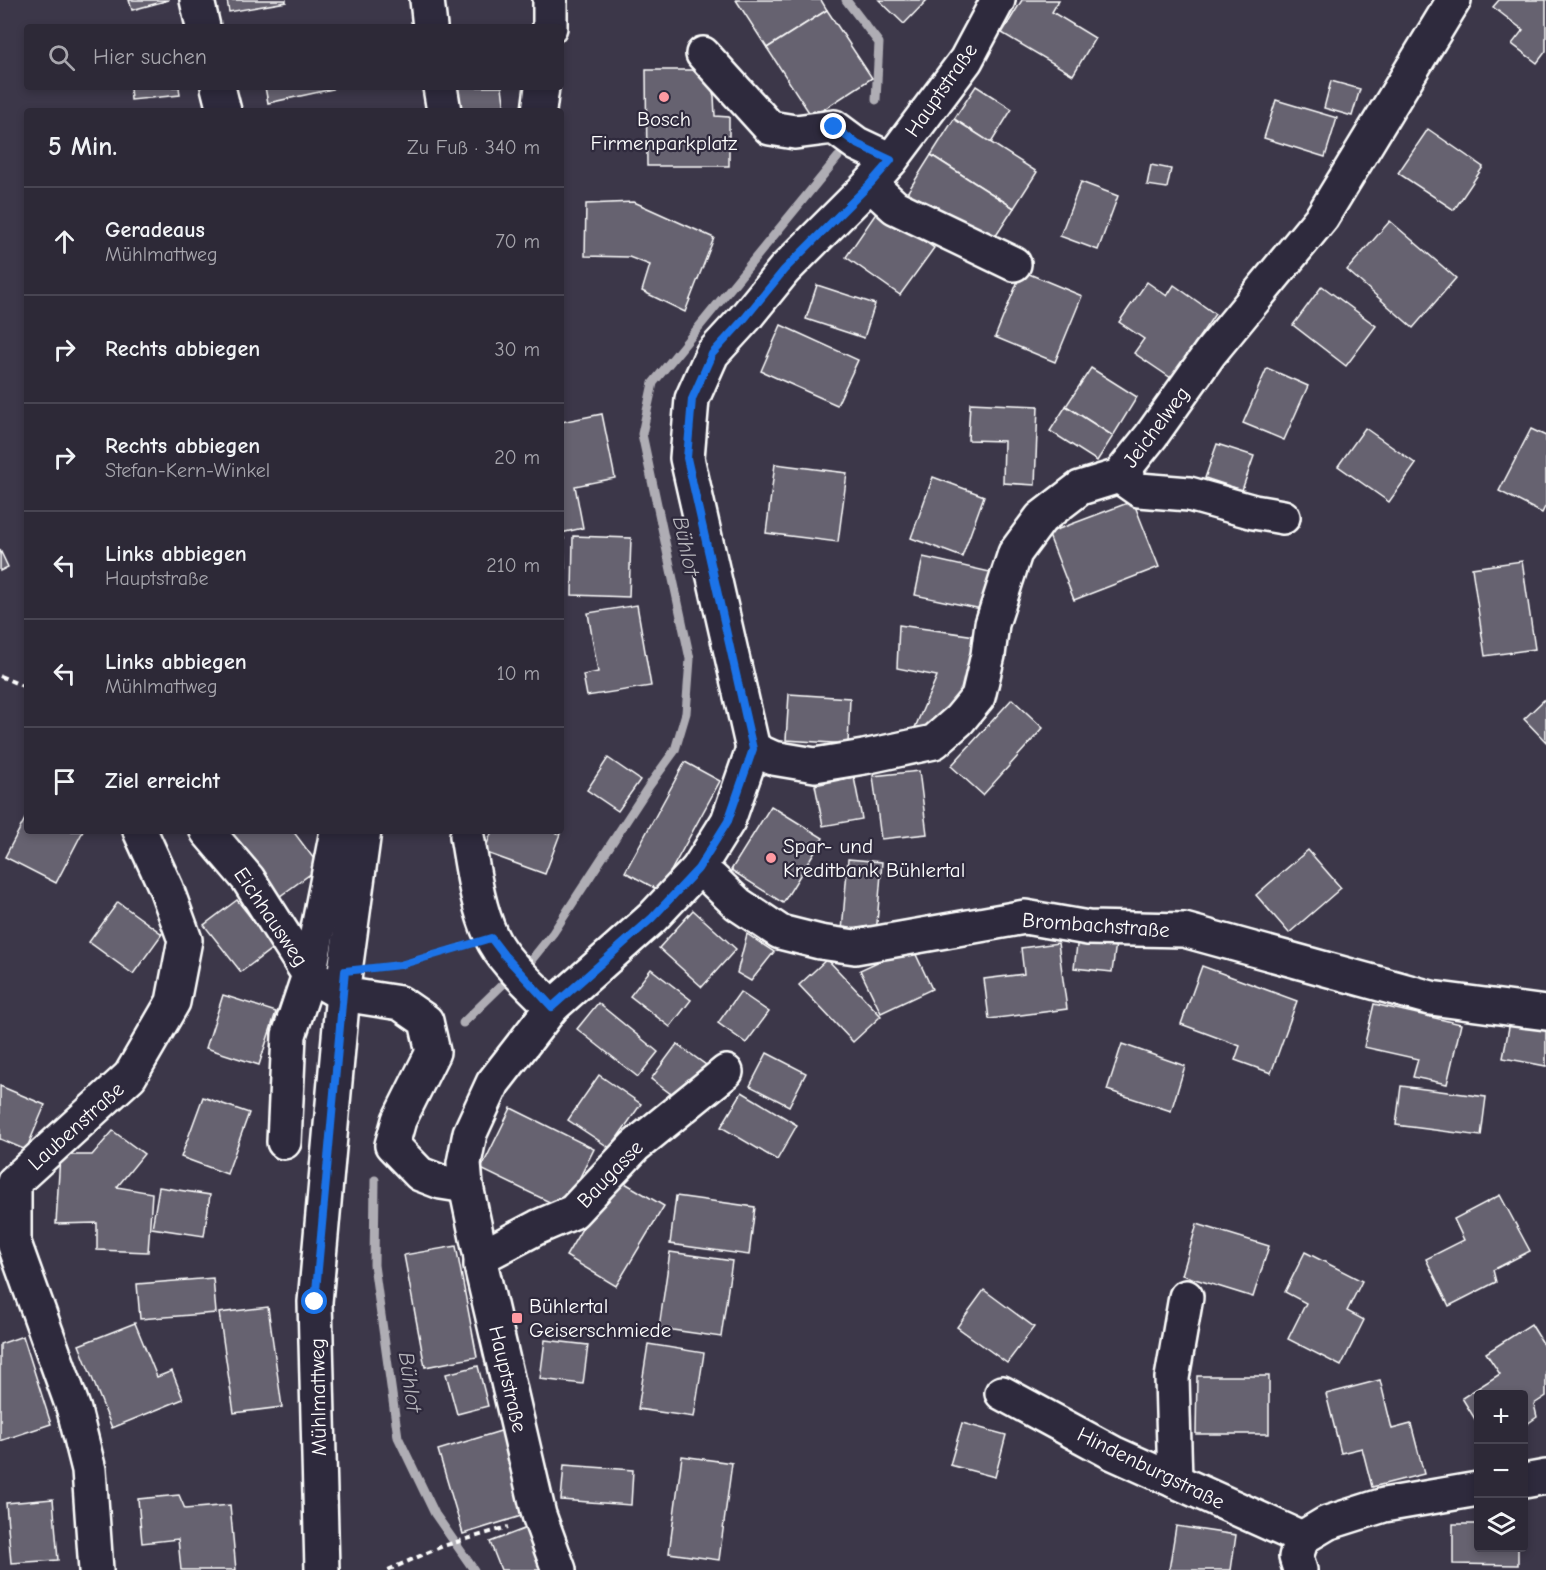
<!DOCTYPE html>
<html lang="de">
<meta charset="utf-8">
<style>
body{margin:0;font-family:"Comic Neue",sans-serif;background:#393542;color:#f1f3f6}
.controls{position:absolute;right:18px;bottom:18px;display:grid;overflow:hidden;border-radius:6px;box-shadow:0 3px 9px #0003}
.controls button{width:54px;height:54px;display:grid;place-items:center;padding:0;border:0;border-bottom:2px solid #484552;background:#2d2937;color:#f1f3f6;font:30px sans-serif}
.stop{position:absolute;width:18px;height:18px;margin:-14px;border:4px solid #1a73e8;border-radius:50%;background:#fff}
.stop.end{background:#1a73e8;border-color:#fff;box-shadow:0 2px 6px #0008}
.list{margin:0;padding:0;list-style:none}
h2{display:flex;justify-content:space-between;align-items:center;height:78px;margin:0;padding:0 24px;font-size:26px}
h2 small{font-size:20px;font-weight:400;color:#a7a6ad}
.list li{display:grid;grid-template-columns:39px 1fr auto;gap:18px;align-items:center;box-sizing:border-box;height:108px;padding:0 24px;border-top:2px solid #484552}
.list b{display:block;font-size:22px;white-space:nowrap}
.list p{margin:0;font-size:20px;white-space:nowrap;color:#a7a6ad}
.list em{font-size:20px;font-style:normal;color:#a7a6ad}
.icon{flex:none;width:33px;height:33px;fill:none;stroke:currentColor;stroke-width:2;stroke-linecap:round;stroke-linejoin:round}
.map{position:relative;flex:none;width:1546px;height:1570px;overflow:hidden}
.search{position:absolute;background:#2d2937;box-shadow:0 3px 9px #0003;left:24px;top:24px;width:540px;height:66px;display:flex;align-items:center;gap:15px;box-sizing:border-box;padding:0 21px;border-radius:6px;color:#a7a6ad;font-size:22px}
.panel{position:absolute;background:#2d2937;box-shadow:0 3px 9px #0003;left:24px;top:108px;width:540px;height:726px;border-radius:6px}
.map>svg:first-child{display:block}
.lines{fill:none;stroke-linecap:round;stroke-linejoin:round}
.stream{stroke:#afadb4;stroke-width:9}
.building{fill:#666270;stroke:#fff;stroke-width:1.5}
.minor-casing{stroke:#fff;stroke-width:38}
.major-casing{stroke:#fff;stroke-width:38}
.path{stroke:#fff;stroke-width:4;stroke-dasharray:6 4.5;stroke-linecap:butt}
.minor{stroke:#2f2a3d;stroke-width:33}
.major{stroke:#2f2a3d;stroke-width:33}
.route{stroke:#1a73e8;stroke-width:8}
.poi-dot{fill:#ff9aa2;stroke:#2f2a3d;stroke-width:2}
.labels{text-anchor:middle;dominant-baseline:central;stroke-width:4.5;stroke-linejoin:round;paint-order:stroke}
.street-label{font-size:21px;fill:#fff;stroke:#2f2a3d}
.poi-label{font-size:21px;fill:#fff;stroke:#2f2a3d;text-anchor:start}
.water-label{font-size:22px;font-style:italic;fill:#b5b4ba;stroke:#2f2a3d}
</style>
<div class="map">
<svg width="1546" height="1570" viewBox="0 0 1546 1570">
<rect width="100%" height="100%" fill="#3c3749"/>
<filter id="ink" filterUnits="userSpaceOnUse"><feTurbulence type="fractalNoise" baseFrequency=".0167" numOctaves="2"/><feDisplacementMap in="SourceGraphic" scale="12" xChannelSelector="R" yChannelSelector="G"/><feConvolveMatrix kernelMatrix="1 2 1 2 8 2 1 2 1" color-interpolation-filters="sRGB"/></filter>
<g filter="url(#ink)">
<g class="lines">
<g class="stream">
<path d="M 846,0 L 879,43 L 876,100"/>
<path d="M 529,963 L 553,933 L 649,786 L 675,750 L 686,713 L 690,659 L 642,434 L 653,383 L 838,157"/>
<path d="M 463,1023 L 504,983"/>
<path d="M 375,1180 L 374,1265 L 398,1437 L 435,1514 L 474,1570"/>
</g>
</g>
<g class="building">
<path d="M 129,0 L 169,0 L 132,10 Z"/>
<path d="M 227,0 L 286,0 L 286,2 L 229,12 Z"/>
<path d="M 736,0 L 821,0 L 827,10 L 767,48 Z"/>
<path d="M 879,0 L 927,0 L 904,24 Z"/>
<path d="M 1022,0 L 1059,0 L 1052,12 L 1095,38 L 1073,75 L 1002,33 Z"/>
<path d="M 1499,0 L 1546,0 L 1546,51 L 1537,63 L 1512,44 L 1523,30 L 1493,7 Z"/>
<path d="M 827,10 L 872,78 L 812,117 L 767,48 Z"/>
<path d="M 646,70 L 706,70 L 714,96 L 715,116 L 729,117 L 729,166 L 647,166 Z"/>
<path d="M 1331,81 L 1360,89 L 1352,116 L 1324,108 Z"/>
<path d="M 976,86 L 1012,109 L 991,143 L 954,119 Z"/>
<path d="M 130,87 L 179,87 L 180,95 L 131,100 Z"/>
<path d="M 265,87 L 332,87 L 333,89 L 268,103 Z"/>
<path d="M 458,87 L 502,87 L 505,111 L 462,111 Z"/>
<path d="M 1276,100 L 1337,118 L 1325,157 L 1264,138 Z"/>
<path d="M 954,119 L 1037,172 L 1014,208 L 931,155 Z"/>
<path d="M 1428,129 L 1483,167 L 1454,210 L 1398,173 Z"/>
<path d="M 931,155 L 1014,208 L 990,245 L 907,193 Z"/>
<path d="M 1151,165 L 1171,169 L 1167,188 L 1147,185 Z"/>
<path d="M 1081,182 L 1118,196 L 1098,250 L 1060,236 Z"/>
<path d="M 634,202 L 714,238 L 685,312 L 642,291 L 650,265 L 629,257 L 585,256 L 586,204 Z"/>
<path d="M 879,209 L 934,248 L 900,295 L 846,257 Z"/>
<path d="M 1390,221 L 1456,278 L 1413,328 L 1347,270 Z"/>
<path d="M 1022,271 L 1082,296 L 1055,362 L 995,337 Z"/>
<path d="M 1147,282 L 1167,296 L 1174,285 L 1215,314 L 1171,378 L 1134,353 L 1144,339 L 1119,322 Z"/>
<path d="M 817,285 L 875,304 L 864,338 L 806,319 Z"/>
<path d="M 1322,286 L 1376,326 L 1346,366 L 1293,325 Z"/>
<path d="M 781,325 L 858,360 L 837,405 L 761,371 Z"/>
<path d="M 1091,368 L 1137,397 L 1113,436 L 1066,406 Z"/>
<path d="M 1267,368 L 1308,386 L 1284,440 L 1243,423 Z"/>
<path d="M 970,403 L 1038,406 L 1035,485 L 1003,483 L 1004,441 L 968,440 Z"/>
<path d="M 1066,406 L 1113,436 L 1097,461 L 1050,431 Z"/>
<path d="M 602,414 L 615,478 L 575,486 L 583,528 L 561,533 L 561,422 Z"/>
<path d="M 1365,428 L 1416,464 L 1389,502 L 1338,466 Z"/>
<path d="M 1531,429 L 1546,436 L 1546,505 L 1542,513 L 1499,491 Z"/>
<path d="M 1217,444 L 1254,456 L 1242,490 L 1205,478 Z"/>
<path d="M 775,464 L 847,473 L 838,542 L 766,533 Z"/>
<path d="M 933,477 L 984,496 L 962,557 L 911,538 Z"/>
<path d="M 1133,501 L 1159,567 L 1074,600 L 1048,533 Z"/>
<path d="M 573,536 L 631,538 L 629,597 L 572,595 Z"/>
<path d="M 561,538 L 564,538 L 565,583 L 561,583 Z"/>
<path d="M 0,550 L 8,567 L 0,571 Z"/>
<path d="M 923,557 L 999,574 L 991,611 L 915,595 Z"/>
<path d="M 1522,561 L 1535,649 L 1485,656 L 1472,568 Z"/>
<path d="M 637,605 L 651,686 L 587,696 L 583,675 L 598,672 L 588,613 Z"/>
<path d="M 899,625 L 975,636 L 971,677 L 941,723 L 914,730 L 937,676 L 897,668 Z"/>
<path d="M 789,694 L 850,698 L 848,744 L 786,740 Z"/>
<path d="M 1546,698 L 1546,742 L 1524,719 Z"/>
<path d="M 1012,699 L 1043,728 L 983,795 L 951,766 Z"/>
<path d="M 608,758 L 640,780 L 618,811 L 587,790 Z"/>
<path d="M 685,762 L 720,781 L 660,891 L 625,872 Z"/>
<path d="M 919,771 L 927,834 L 881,839 L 873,776 Z"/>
<path d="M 854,777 L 862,819 L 823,826 L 815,785 Z"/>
<path d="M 771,806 L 823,838 L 783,903 L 731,870 Z"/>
<path d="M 27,815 L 27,831 L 83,831 L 56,883 L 5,857 Z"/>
<path d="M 225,831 L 293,831 L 320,867 L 276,899 Z"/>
<path d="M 492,831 L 552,831 L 560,834 L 545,874 L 484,852 Z"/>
<path d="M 1308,850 L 1341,888 L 1289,933 L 1256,895 Z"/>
<path d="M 848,859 L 882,862 L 876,935 L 842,931 Z"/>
<path d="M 237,900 L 274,947 L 241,972 L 204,925 Z"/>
<path d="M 118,902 L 162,934 L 133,974 L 89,942 Z"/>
<path d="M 693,910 L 736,949 L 702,987 L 659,948 Z"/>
<path d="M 747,934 L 774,952 L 751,981 L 737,973 Z"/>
<path d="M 1078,938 L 1116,943 L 1112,972 L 1074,968 Z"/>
<path d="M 1058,943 L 1067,1009 L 989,1019 L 984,979 L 1024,974 L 1021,948 Z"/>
<path d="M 912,946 L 932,989 L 881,1013 L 860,970 Z"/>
<path d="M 827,959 L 881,1016 L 853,1042 L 799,985 Z"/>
<path d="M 1202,966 L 1297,1001 L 1271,1073 L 1235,1060 L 1240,1046 L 1181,1024 Z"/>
<path d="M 651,969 L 691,1000 L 670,1027 L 630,996 Z"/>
<path d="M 740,992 L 769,1012 L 746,1043 L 718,1023 Z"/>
<path d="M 223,995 L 276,1012 L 259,1065 L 206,1048 Z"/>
<path d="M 598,1003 L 658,1052 L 638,1077 L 577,1029 Z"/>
<path d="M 1374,1004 L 1461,1024 L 1447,1084 L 1413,1077 L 1418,1059 L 1364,1047 Z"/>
<path d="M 1510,1022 L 1546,1029 L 1546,1066 L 1503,1058 Z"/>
<path d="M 677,1044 L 706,1065 L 679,1100 L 651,1079 Z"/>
<path d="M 1122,1044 L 1185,1066 L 1171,1111 L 1107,1090 Z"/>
<path d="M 767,1053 L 806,1073 L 789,1106 L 750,1086 Z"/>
<path d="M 599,1075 L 641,1104 L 610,1148 L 568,1120 Z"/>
<path d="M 0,1086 L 45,1105 L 26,1150 L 0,1139 Z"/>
<path d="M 1401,1086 L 1486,1097 L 1481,1136 L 1396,1125 Z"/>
<path d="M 742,1092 L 797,1125 L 777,1160 L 721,1127 Z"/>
<path d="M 203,1097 L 249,1113 L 227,1174 L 181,1157 Z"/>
<path d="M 511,1108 L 594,1149 L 564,1209 L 481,1169 Z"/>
<path d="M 113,1131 L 144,1154 L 117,1187 L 152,1193 L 148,1252 L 97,1250 L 97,1223 L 56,1224 L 60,1155 L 92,1155 Z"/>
<path d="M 613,1176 L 664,1206 L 616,1286 L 566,1256 Z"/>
<path d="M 159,1187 L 210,1195 L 204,1236 L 152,1228 Z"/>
<path d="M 1500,1195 L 1530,1251 L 1493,1270 L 1496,1282 L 1449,1306 L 1426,1259 L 1464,1240 L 1454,1219 Z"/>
<path d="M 676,1196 L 755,1207 L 749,1255 L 670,1244 Z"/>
<path d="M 1197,1224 L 1269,1246 L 1253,1297 L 1182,1275 Z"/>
<path d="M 456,1246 L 477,1357 L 425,1367 L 404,1255 Z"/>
<path d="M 670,1252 L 732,1261 L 721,1337 L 659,1328 Z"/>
<path d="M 1305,1252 L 1362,1281 L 1347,1311 L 1364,1320 L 1341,1366 L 1288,1339 L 1306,1303 L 1285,1292 Z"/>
<path d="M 213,1278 L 216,1313 L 140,1319 L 137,1284 Z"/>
<path d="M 984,1290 L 1034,1327 L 1007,1363 L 957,1327 Z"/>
<path d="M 268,1307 L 282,1407 L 234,1413 L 219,1313 Z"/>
<path d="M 135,1323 L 157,1377 L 172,1371 L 183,1399 L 112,1428 L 79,1345 Z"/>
<path d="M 1531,1324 L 1546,1348 L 1546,1396 L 1534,1404 L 1537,1417 L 1524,1426 L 1524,1394 L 1478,1394 L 1478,1424 L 1462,1398 L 1500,1374 L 1486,1353 Z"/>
<path d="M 23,1336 L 51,1424 L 0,1441 L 0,1344 Z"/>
<path d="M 545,1340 L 588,1345 L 583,1384 L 540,1379 Z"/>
<path d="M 648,1344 L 704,1353 L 694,1417 L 638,1409 Z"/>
<path d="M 478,1366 L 488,1406 L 457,1414 L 446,1374 Z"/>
<path d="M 1197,1376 L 1269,1376 L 1269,1434 L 1196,1434 Z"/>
<path d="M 1380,1380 L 1392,1429 L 1411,1424 L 1424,1474 L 1372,1487 L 1362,1448 L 1341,1453 L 1326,1394 Z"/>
<path d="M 962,1423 L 1006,1435 L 995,1477 L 950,1465 Z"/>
<path d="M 504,1430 L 528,1514 L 463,1534 L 438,1450 Z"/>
<path d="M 682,1456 L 732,1463 L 719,1560 L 669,1553 Z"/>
<path d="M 564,1465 L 633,1470 L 631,1505 L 561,1500 Z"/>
<path d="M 179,1495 L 185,1509 L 230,1505 L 236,1570 L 181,1570 L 178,1539 L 142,1543 L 138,1499 Z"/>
<path d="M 53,1499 L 58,1560 L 11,1563 L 6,1503 Z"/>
<path d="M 1453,1524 L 1478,1524 L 1478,1548 L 1518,1548 L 1518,1565 L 1453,1564 Z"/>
<path d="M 1176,1526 L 1236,1535 L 1231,1570 L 1169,1570 Z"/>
<path d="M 529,1527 L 545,1570 L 501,1570 L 490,1542 Z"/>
</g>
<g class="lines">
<g class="minor-casing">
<g id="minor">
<path d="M 197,0 L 203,27"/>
<path d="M 427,0 L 430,27"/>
<path d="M 703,54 L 770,128 L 795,132 L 834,127 L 857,144 L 891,160"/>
<path d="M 218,87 L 224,111"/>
<path d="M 440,87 L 444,111"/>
<path d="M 870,184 L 895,207 L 1014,264"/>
<path d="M 1119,476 L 1139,490 L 1189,494 L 1254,512 L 1283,517"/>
<path d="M 753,749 L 773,758 L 815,765 L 864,757 L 934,742 L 959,720 L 978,697 L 988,655 L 992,624 L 1015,553 L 1041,518 L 1080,488 L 1119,476 L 1151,436 L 1210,353 L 1322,217 L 1454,0"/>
<path d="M 207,831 L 248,879 L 309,975 L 342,994 L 400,1003 L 426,1021 L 433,1052 L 399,1120 L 392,1145 L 420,1174 L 441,1182 L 466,1186"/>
<path d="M 467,836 C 473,870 477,905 491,936 C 502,961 533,987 552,1007"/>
<path d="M 698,869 L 712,879 L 738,904 L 780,932 L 820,942 L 855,947 L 1025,917 L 1088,928 L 1184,930 L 1431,998 L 1546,1013"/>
<path d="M 284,1142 L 289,1035 L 309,975 L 337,831"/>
<path d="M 481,1257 L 538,1227 L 573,1212 L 635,1146 L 726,1072"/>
<path d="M 1002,1393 L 1113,1453 L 1302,1538"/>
<path d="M 1175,1481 L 1172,1378 L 1186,1297"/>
<path d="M 1524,1481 L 1546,1477"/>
<path d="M 96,1570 L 89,1470 L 74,1410 L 14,1243 L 14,1182 L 130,1076 L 173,1002 L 185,940 L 166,888 L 140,831"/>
<path d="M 559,1570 L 539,1515 L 481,1266 L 481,1257 L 466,1186 L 464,1163 L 470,1133 L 493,1083 L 552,1007 L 652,918 L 698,869 L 728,821 L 753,749 L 687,458 L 692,399 L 712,354 L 745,318 L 784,270 L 870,184 L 891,160 L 966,60 L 998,0"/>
<path d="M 1300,1570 L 1296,1557 L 1302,1538 L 1327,1523 L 1384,1505 L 1478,1489"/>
</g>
</g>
<g class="major-casing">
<g id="major">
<path d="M 550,0 L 550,27"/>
<path d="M 539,111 L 542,87"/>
<path d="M 322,1570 L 315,1302 L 345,971 L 364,831"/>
</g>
</g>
<g class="path">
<path d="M 0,676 L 27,688"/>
<path d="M 388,966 L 400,965 L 462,946"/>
<path d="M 388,1570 L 443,1546 L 508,1527"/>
</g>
<use href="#minor" class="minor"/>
<use href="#major" class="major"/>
</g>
</g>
<g class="lines" filter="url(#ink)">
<path class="route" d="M 315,1302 L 345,971 L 400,965 L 491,938 L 504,955 L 552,1007 L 652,918 L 698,869 L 728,821 L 753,749 L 687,458 L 692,399 L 712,354 L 745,318 L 784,270 L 870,184 L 891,160 L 857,144 L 834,127"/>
</g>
<g class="poi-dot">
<circle cx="664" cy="97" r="6"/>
<circle cx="771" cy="858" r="6"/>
<rect x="511" y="1312" width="12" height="12" rx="3"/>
</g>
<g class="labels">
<g class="street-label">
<text transform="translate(941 90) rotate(-55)">Hauptstraße</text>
<text transform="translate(1156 427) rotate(-53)">Jeichelweg</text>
<text transform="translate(271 917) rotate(56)">Eichhausweg</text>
<text transform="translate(1096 925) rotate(4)">Brombachstraße</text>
<text transform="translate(76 1126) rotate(-42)">Laubenstraße</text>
<text transform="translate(610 1174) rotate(-46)">Baugasse</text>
<text transform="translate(508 1379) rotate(77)">Hauptstraße</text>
<text transform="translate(318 1397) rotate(-91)">Mühlmattweg</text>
<text transform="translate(1151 1468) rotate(26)">Hindenburgstraße</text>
</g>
<g class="poi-label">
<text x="664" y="119" text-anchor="middle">Bosch<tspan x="664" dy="24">Firmenparkplatz</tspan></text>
<text x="783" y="846">Spar- und<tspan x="783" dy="24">Kreditbank Bühlertal</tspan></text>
<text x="529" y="1306">Bühlertal<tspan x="529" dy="24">Geiserschmiede</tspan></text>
</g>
<g class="water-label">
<text transform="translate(686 546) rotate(78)">Bühlot</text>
<text transform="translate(410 1382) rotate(82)">Bühlot</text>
</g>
</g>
</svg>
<div class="controls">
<button>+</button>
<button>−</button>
<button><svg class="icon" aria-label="layers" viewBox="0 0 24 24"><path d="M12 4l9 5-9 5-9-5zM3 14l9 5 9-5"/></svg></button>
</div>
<div class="stop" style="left:315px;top:1302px"></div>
<div class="stop end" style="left:834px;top:127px"></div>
<div class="search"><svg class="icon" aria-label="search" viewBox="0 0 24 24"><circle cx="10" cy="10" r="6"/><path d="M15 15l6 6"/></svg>Hier suchen</div>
<section class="panel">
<h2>5 Min.<small>Zu Fuß · 340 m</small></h2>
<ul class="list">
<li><svg class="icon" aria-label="ahead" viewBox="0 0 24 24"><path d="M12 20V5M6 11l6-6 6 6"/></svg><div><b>Geradeaus</b><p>Mühlmattweg</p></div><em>70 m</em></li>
<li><svg class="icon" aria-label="right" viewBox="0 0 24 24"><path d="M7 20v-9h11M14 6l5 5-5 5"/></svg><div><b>Rechts abbiegen</b></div><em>30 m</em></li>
<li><svg class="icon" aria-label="right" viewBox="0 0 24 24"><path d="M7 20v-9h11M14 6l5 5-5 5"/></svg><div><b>Rechts abbiegen</b><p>Stefan-Kern-Winkel</p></div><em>20 m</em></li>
<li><svg class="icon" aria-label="left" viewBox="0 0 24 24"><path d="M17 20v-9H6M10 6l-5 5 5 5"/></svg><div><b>Links abbiegen</b><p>Hauptstraße</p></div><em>210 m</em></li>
<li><svg class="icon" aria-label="left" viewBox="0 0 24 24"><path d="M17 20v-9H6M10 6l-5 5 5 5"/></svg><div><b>Links abbiegen</b><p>Mühlmattweg</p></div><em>10 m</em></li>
<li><svg class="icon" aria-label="arrive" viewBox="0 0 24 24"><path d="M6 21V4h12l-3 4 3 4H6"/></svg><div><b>Ziel erreicht</b></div></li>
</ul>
</section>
</div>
